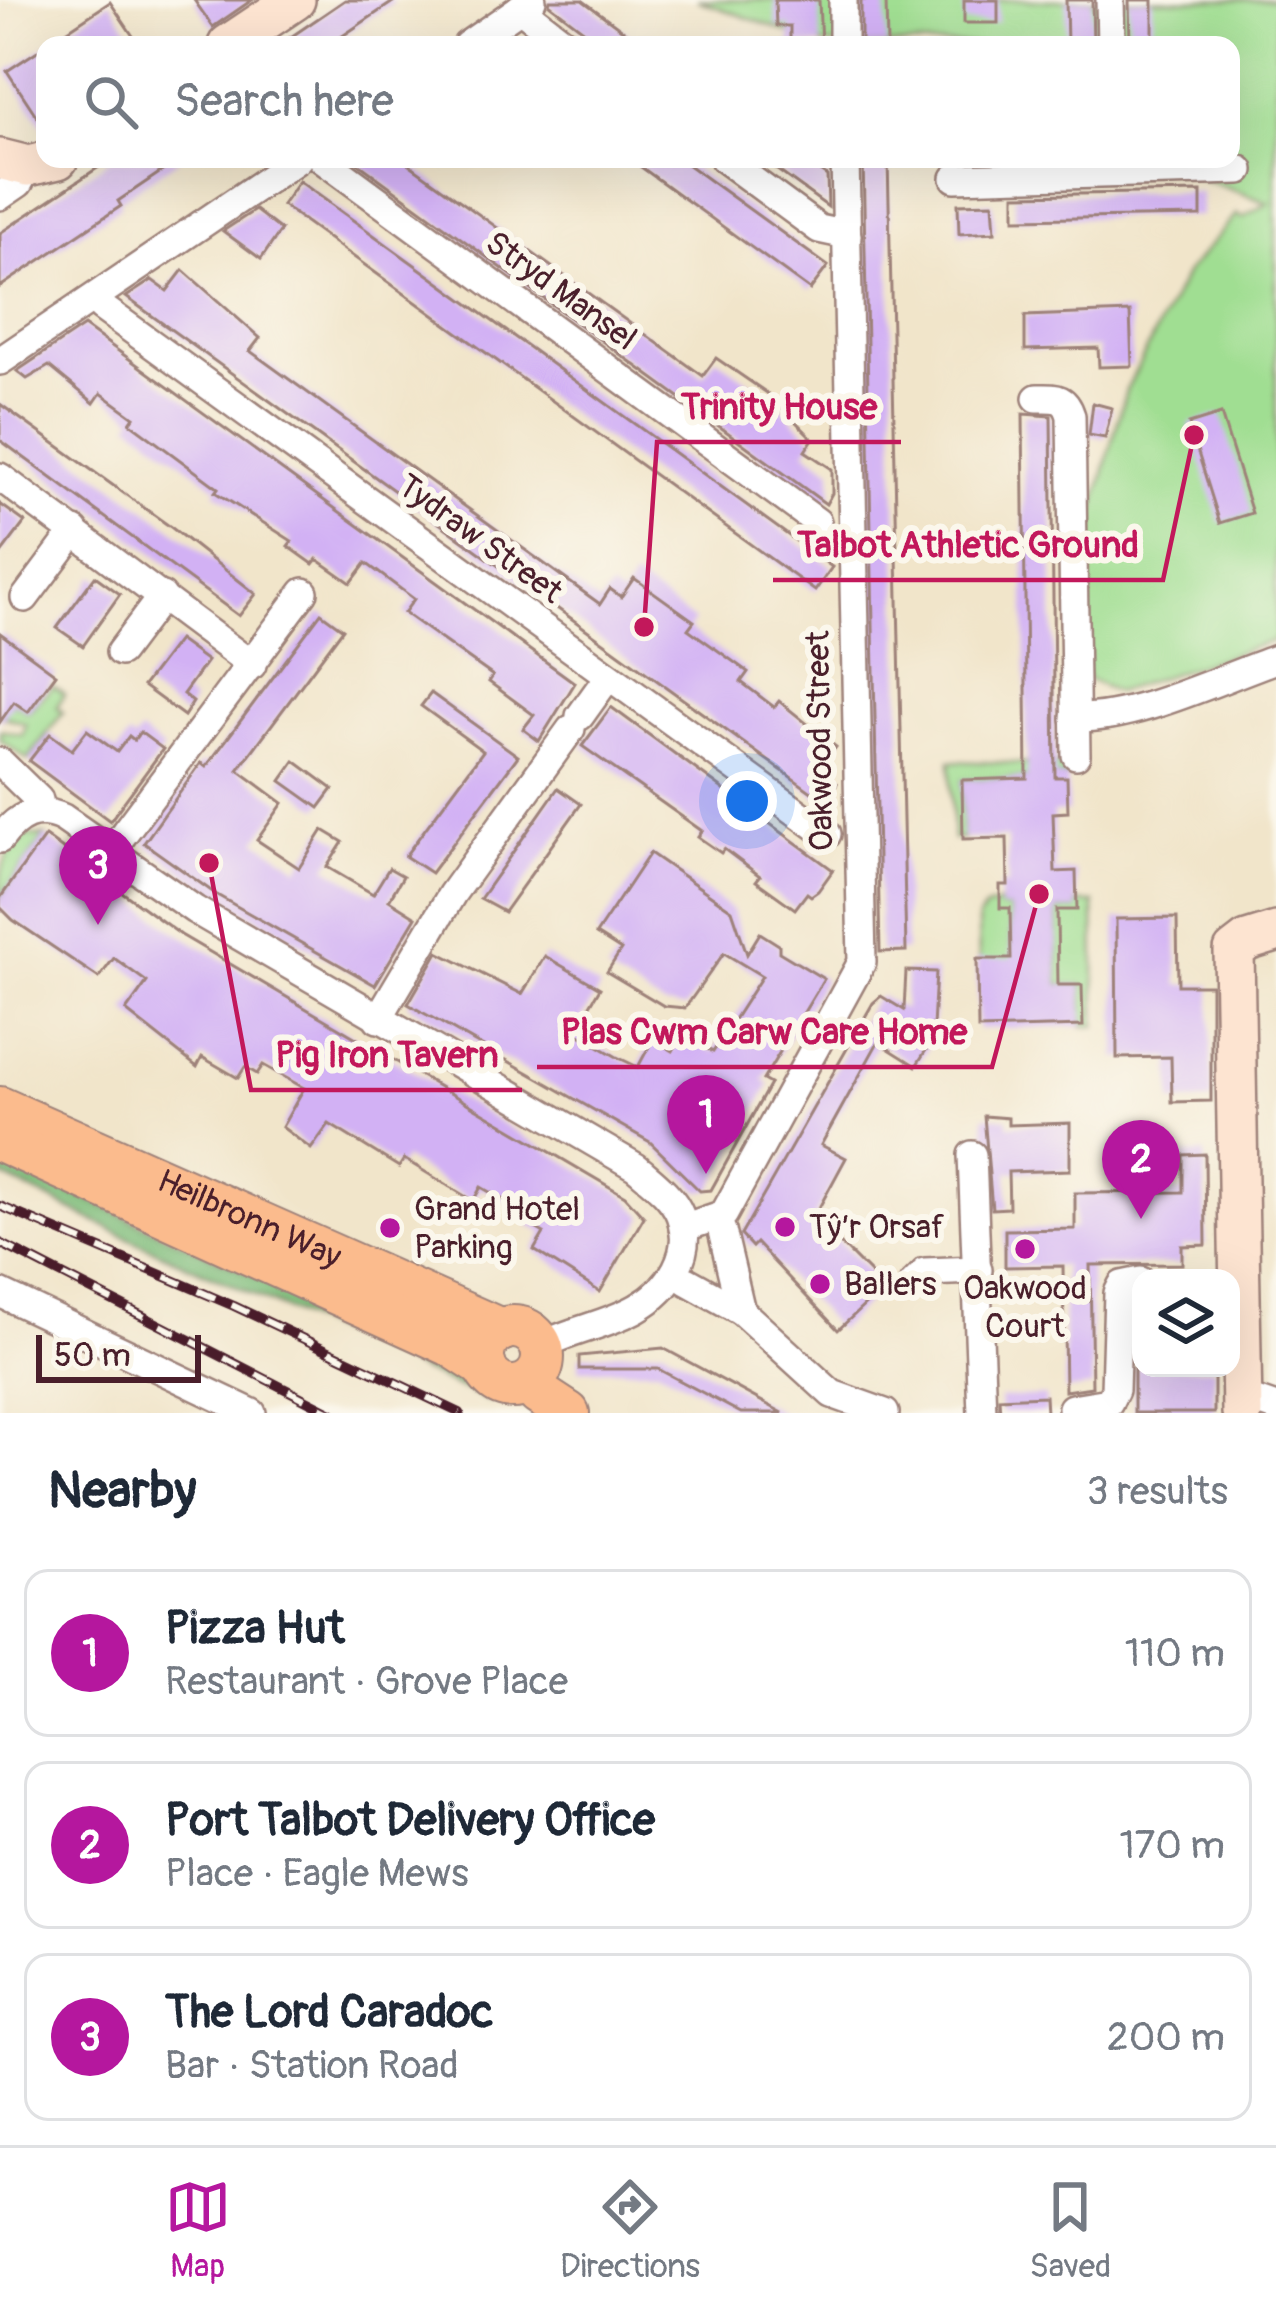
<!DOCTYPE html>
<meta charset="utf-8">
<style>
body{margin:0;font-family:Pangolin,sans-serif;background:#f2f2f3;color:#1f2937}
.controls{position:absolute;right:36px;bottom:36px;display:grid;overflow:hidden;border-radius:24px;box-shadow:0 12px 48px #0002}
.controls button{width:108px;height:108px;display:grid;place-items:center;padding:0;border:0;border-bottom:3px solid #e0e1e3;background:#fff;color:#1f2937;font:60px sans-serif}
.scale{position:absolute;left:36px;bottom:30px;width:165px;box-sizing:border-box;padding-left:12px;border:6px solid #4a1f2b;border-top:0;font-size:33px;line-height:42px;white-space:nowrap;color:#4a1f2b;-webkit-text-stroke:9px #fbf7ec;paint-order:stroke}
.you{position:absolute;left:747px;top:801px;width:42px;height:42px;margin:-30px;border:9px solid #fff;border-radius:50%;background:#1a73e8;box-shadow:0 0 0 18px #1a73e833}
.badge{display:grid;place-items:center;width:78px;height:78px;border-radius:50%;background:#b5179e;color:#fff;font-size:39px;font-weight:700}
.pin{position:absolute;translate:-50% -99px;filter:drop-shadow(0 3px 6px #0008)}
.pin::after{content:'';position:absolute;top:63px;width:42px;height:36px;background:inherit;clip-path:polygon(0 0,100% 0,50% 100%)}
.list{margin:0;padding:0;list-style:none}
h2{display:flex;justify-content:space-between;align-items:center;height:156px;margin:0;padding:0 48px;font-size:51px}
h2 small{font-size:39px;font-weight:400;color:#747a83}
.list li{display:grid;grid-template-columns:78px 1fr auto;gap:36px;align-items:center;box-sizing:border-box;height:168px;margin:0 24px 24px;padding:0 24px;border:3px solid #e0e1e3;border-radius:24px}
.list b{display:block;font-size:45px;white-space:nowrap}
.list p{margin:0;font-size:39px;white-space:nowrap;color:#747a83}
.list em{font-size:39px;font-style:normal;color:#747a83}
.icon{flex:none;width:66px;height:66px;fill:none;stroke:currentColor;stroke-width:2;stroke-linecap:round;stroke-linejoin:round}
.map{position:relative;flex:none;width:1276px;height:1413px;overflow:hidden}
.search{position:absolute;background:#fff;box-shadow:0 12px 48px #0002;left:36px;right:36px;top:36px;height:132px;display:flex;align-items:center;gap:30px;box-sizing:border-box;padding:0 42px;border-radius:24px;color:#747a83;font-size:45px}
.sheet{height:732px;background:#fff}
nav{display:flex;justify-content:space-around;align-items:center;box-sizing:border-box;height:168px;border-top:3px solid #e0e1e3;background:#fff;font-size:33px;color:#747a83}
nav a{display:grid;justify-items:center;gap:6px}
nav .on{color:#b5179e}
.map>svg:first-child{display:block}
.green{fill:#a0de92;stroke:#757e5e;stroke-width:3}
.forest{fill:#80bd7c;stroke:#656e54;stroke-width:3}
.building{fill:#d2b1f4}
.lines{fill:none;stroke-linecap:round;stroke-linejoin:round}
.street-casing{stroke:#9e827a;stroke-width:32}
.secondary-casing{stroke:#9e827a;stroke-width:44}
.primary-casing{stroke:#9e827a;stroke-width:46}
.street{stroke:#fff;stroke-width:27}
.secondary{stroke:#fde4d1;stroke-width:39}
.primary{stroke:#fbbb8d;stroke-width:42}
.rail-casing{stroke:#4a1f2b;stroke-width:10}
.rail{stroke:#fbf7ec;stroke-width:6;stroke-dasharray:18;stroke-linecap:butt}
.poi-dot{fill:#b5179e;stroke:#fbf7ec;stroke-width:4.5}
.labels{text-anchor:middle;dominant-baseline:central;stroke-width:12;stroke-linejoin:round;paint-order:stroke}
.street-label{font-size:33px;fill:#4a1f2b;stroke:#fbf7ec}
.poi-label{font-size:33px;fill:#4a1f2b;stroke:#fbf7ec;text-anchor:start}
.leader{fill:none;stroke:#c2185b;stroke-width:4.5}
.callout-dot{fill:#c2185b;stroke:#fbf7ec;stroke-width:4.5}
.callout-label{font-size:36px;text-anchor:middle;font-weight:bold;fill:#c2185b;stroke:#fbf7ec;stroke-width:12;stroke-linejoin:round;paint-order:stroke}
</style>
<div class="map">
<svg width="1276" height="1413" viewBox="0 0 1276 1413">
<rect width="100%" height="100%" fill="#fbf7ec"/>
<filter id="ink" filterUnits="userSpaceOnUse"><feTurbulence type="fractalNoise" baseFrequency=".00833" numOctaves="2"/><feDisplacementMap in="SourceGraphic" scale="24" xChannelSelector="R" yChannelSelector="G"/><feConvolveMatrix kernelMatrix="1 2 1 2 8 2 1 2 1" color-interpolation-filters="sRGB"/></filter>
<filter id="wash" filterUnits="userSpaceOnUse"><feTurbulence type="fractalNoise" baseFrequency=".004" numOctaves="4" result="noise"/><feDisplacementMap in="SourceGraphic" scale="48" xChannelSelector="R" yChannelSelector="G"/><feGaussianBlur stdDeviation="2.7" result="paint"/><feColorMatrix in="noise" values="0 0 0 0 0 0 0 0 0 0 0 0 0 0 0 0 0 1.4 0 .05"/><feComposite in="paint" operator="in"/></filter>
<g filter="url(#wash)">
<rect width="100%" height="100%" fill="#f1e5ca"/>
<g class="green">
<path d="M 697,0 L 1276,0 L 1276,640 L 1116,692 L 1087,679 L 1083,552 L 1126,390 L 1186,273 L 1237,214 L 1242,218 L 1269,203 L 1147,159 L 1231,159 L 1231,45 L 824,45 Z"/>
<path d="M 53,686 L 64,694 L 57,707 L 63,712 L 28,760 L 0,740 L 0,730 L 23,735 L 26,724 L 0,715 L 14,702 L 28,712 Z"/>
<path d="M 950,761 L 1066,765 L 1067,777 L 962,780 L 963,839 L 953,839 Z"/>
<path d="M 27,836 L 45,836 L 0,898 C 0,872 2,851 27,836 Z"/>
<path d="M 1077,903 L 1094,903 L 1096,1026 L 1083,1026 L 1082,985 L 1058,985 L 1057,910 L 1076,910 Z"/>
<path d="M 1000,904 L 1001,908 L 1010,908 L 1011,944 L 1019,986 L 979,959 L 978,919 L 985,908 Z"/>
</g>
<path class="forest" d="M 0,1159 L 438,1360 L 469,1381 L 491,1402 L 136,1242 L 0,1175 Z"/>
<g id="blocks">
<g class="building">
<path d="M 194,0 L 252,0 L 213,27 Z"/>
<path d="M 345,0 L 396,0 L 329,45 L 279,45 Z"/>
<path d="M 550,0 L 582,0 L 643,45 L 603,45 L 549,4 Z"/>
<path d="M 775,0 L 819,0 L 821,45 L 790,45 L 790,26 L 776,26 Z"/>
<path d="M 861,0 L 886,0 L 887,45 L 861,45 Z"/>
<rect x="964" y="0" width="34" height="23"/>
<path d="M 1066,0 L 1092,0 L 1093,45 L 1067,45 Z"/>
<path d="M 1129,0 L 1153,0 L 1153,45 L 1130,45 Z"/>
<path d="M 110,2 L 139,45 L 46,45 L 71,28 Z"/>
<path d="M 45,46 L 45,129 L 7,71 Z"/>
<path d="M 111,159 L 180,159 L 118,201 L 121,206 L 0,287 L 0,233 Z"/>
<path d="M 352,159 L 402,159 L 703,376 L 716,358 L 767,393 L 813,439 L 805,451 L 832,469 L 832,493 L 826,504 Z"/>
<path d="M 630,159 L 680,159 L 828,266 L 810,290 Z"/>
<path d="M 762,159 L 803,159 L 827,176 L 828,207 Z"/>
<path d="M 863,159 L 888,159 L 906,951 L 880,952 Z"/>
<path d="M 299,181 L 832,567 L 815,591 L 282,205 Z"/>
<path d="M 1201,192 L 1201,216 L 1015,219 L 1015,195 Z"/>
<path d="M 993,203 L 995,232 L 959,234 L 958,204 Z"/>
<path d="M 255,210 L 281,230 L 261,259 L 223,231 Z"/>
<path d="M 183,270 L 260,338 L 250,351 L 600,604 L 610,589 L 621,597 L 634,578 L 694,621 L 688,629 L 748,672 L 741,682 L 774,707 L 779,701 L 836,747 L 819,770 L 837,783 L 824,801 L 126,297 L 152,280 L 167,291 Z"/>
<path d="M 1130,312 L 1132,366 L 1099,367 L 1098,348 L 1025,350 L 1025,316 Z"/>
<path d="M 84,326 L 575,683 L 539,741 L 523,729 L 534,715 L 489,682 L 493,676 L 404,613 L 414,599 L 366,563 L 351,583 L 317,559 L 313,564 L 288,546 L 292,541 L 215,492 L 218,488 L 130,423 L 134,417 L 101,393 L 94,403 L 49,366 L 27,379 L 17,371 Z"/>
<path d="M 1093,403 L 1112,408 L 1105,438 L 1089,435 Z"/>
<path d="M 0,404 L 172,528 L 256,594 L 239,616 L 0,440 Z"/>
<path d="M 1023,414 L 1051,416 L 1055,777 L 1067,777 L 1068,812 L 1053,813 L 1055,872 L 1076,871 L 1077,910 L 1057,910 L 1058,985 L 1082,985 L 1083,1026 L 978,1029 L 977,959 L 1011,959 L 1010,908 L 1000,908 L 1000,885 L 1008,885 L 1007,838 L 963,839 L 962,780 L 1027,778 Z"/>
<path d="M 1221,414 L 1252,513 L 1220,523 L 1189,424 Z"/>
<path d="M 0,504 L 25,522 L 0,555 Z"/>
<path d="M 95,576 L 120,594 L 83,646 L 57,628 Z"/>
<path d="M 321,613 L 343,629 L 238,770 L 283,803 L 257,840 L 299,868 L 323,830 L 343,842 L 327,867 L 373,894 L 389,868 L 403,876 L 389,900 L 416,917 L 375,985 L 217,895 L 144,843 L 201,763 L 206,767 Z"/>
<path d="M 0,633 L 56,674 L 28,712 L 14,702 L 0,722 Z"/>
<path d="M 178,640 L 207,661 L 183,694 L 193,702 L 184,716 L 143,686 Z"/>
<path d="M 431,693 L 518,756 L 431,873 L 405,856 L 483,751 L 421,706 Z"/>
<path d="M 611,707 L 833,870 L 818,891 L 811,896 L 807,893 L 795,909 L 756,881 L 760,876 L 724,849 L 721,853 L 698,837 L 702,831 L 582,746 Z"/>
<path d="M 87,730 L 117,752 L 129,736 L 134,740 L 140,732 L 163,749 L 110,821 L 29,761 L 50,734 L 72,750 Z"/>
<path d="M 295,761 L 333,789 L 319,808 L 281,781 Z"/>
<path d="M 558,788 L 581,804 L 504,912 L 480,899 Z"/>
<path d="M 45,836 L 181,935 L 625,1196 L 644,1217 L 600,1292 L 534,1250 L 544,1233 L 522,1220 L 526,1213 L 481,1187 L 473,1201 L 404,1159 L 399,1167 L 329,1124 L 311,1149 L 282,1127 L 304,1088 L 263,1065 L 257,1074 L 245,1067 L 238,1078 L 202,1057 L 197,1067 L 126,1011 L 147,982 L 114,958 L 99,978 L 13,920 L 0,907 L 0,898 Z"/>
<path d="M 650,853 L 732,910 L 747,954 L 760,933 L 779,945 L 779,952 L 824,979 L 763,1080 L 770,1084 L 711,1190 L 700,1191 L 650,1142 L 408,1004 L 438,952 L 522,994 L 545,956 L 600,988 L 574,1032 L 617,1057 L 638,1067 L 653,1039 L 673,1051 L 682,1035 L 713,1052 L 762,976 L 724,953 L 685,1008 L 664,1006 L 607,972 L 621,950 L 596,934 Z"/>
<path d="M 1177,918 L 1178,985 L 1211,985 L 1211,1101 L 1172,1102 L 1171,1057 L 1117,1058 L 1116,919 Z"/>
<path d="M 906,971 L 936,972 L 933,1027 L 923,1044 L 928,1047 L 916,1066 L 878,1042 L 821,1145 L 846,1158 L 814,1217 L 884,1287 L 838,1330 L 756,1243 L 752,1247 L 741,1235 L 873,1003 L 881,996 L 904,1010 Z"/>
<path d="M 984,1116 L 1008,1118 L 1008,1125 L 1070,1123 L 1070,1170 L 1008,1172 L 1009,1208 L 992,1209 Z"/>
<path d="M 1205,1154 L 1206,1245 L 1182,1246 L 1182,1264 L 1090,1265 L 1092,1387 L 1065,1391 L 1063,1266 L 1005,1267 L 1005,1230 L 1075,1229 L 1075,1193 L 1183,1192 L 1183,1155 Z"/>
<path d="M 663,1348 L 783,1413 L 741,1413 L 658,1369 L 579,1369 L 579,1356 Z"/>
<rect x="1134" y="1368" width="80" height="45"/>
<path d="M 1045,1396 L 1046,1413 L 1000,1413 L 999,1398 Z"/>
</g>
</g>
</g>
<g filter="url(#ink)">
<use href="#blocks" fill-opacity="0" stroke="#9e827a" stroke-width="3"/>
<g class="lines">
<g class="street-casing">
<g id="street">
<path d="M 843,0 L 843,45"/>
<path d="M 1110,0 L 1111,45"/>
<path d="M 520,8 L 568,45"/>
<path d="M 467,45 L 532,0"/>
<path d="M 322,159 L 817,522"/>
<path d="M 724,159 L 819,229 L 847,235"/>
<path d="M 955,178 L 1240,170"/>
<path d="M 0,196 L 19,183 L 28,166"/>
<path d="M 95,298 L 101,307 L 827,834"/>
<path d="M 0,361 L 298,159"/>
<path d="M 1037,398 C 1056,398 1065,396 1071,416 L 1076,755"/>
<path d="M 0,477 L 252,665"/>
<path d="M 25,598 L 75,531"/>
<path d="M 120,652 L 162,596"/>
<path d="M 580,716 L 608,677"/>
<path d="M 1075,718 C 1138,719 1216,680 1276,659"/>
<path d="M 0,762 L 39,800 L 41,811"/>
<path d="M 0,839 C 17,816 36,805 63,818 L 195,910 L 636,1167 C 652,1181 672,1195 680,1215 C 695,1253 669,1290 637,1308 C 607,1325 571,1330 541,1346"/>
<path d="M 110,852 L 304,592"/>
<path d="M 378,1019 L 452,894 L 571,729"/>
<path d="M 972,1155 L 982,1413"/>
<path d="M 683,1228 L 724,1214 L 862,962 L 845,159"/>
<path d="M 722,1231 L 741,1311 L 832,1394 L 885,1413"/>
<path d="M 687,1281 L 741,1311"/>
<path d="M 913,1284 L 925,1272 L 978,1270"/>
<path d="M 0,1293 L 252,1413"/>
<path d="M 1242,1400 L 1253,1400 L 1276,1408"/>
<path d="M 1072,1408 L 1109,1402 L 1115,1390 L 1118,1293 L 1122,1285 L 1141,1281"/>
</g>
</g>
<g class="secondary-casing">
<g id="secondary">
<path d="M 228,45 L 295,0"/>
<path d="M 0,159 L 28,166 L 58,159"/>
<path d="M 1242,1413 L 1234,951 L 1247,941 L 1276,932"/>
</g>
</g>
<g class="primary-casing">
<g id="primary">
<path id="s1" d="M 0,1108 L 501,1330"/>
<path d="M 0,1140 L 451,1345 L 485,1367"/>
<circle cx="513" cy="1357" r="30"/>
<path d="M 530,1383 L 539,1394 L 568,1413"/>
</g>
</g>
<use href="#street" class="street"/>
<use href="#secondary" class="secondary"/>
<use href="#primary" class="primary"/>
<g class="rail-casing">
<g id="rail">
<path d="M 0,1206 L 234,1306 L 460,1413"/>
<path d="M 0,1243 L 332,1413"/>
</g>
</g>
<use href="#rail" class="rail"/>
</g>
</g>
<g class="poi-dot">
<circle cx="785" cy="1227" r="12"/>
<circle cx="390" cy="1228" r="12"/>
<circle cx="1025" cy="1249" r="12"/>
<circle cx="820" cy="1284" r="12"/>
</g>
<g class="labels">
<g class="street-label">
<text transform="translate(561 291) rotate(36)">Stryd Mansel</text>
<text transform="translate(480 539) rotate(36)">Tydraw Street</text>
<text transform="translate(820 741) rotate(-91)">Oakwood Street</text>
<text stroke="none"><textPath href="#s1" startOffset="273">Heilbronn Way</textPath></text>
</g>
<g class="poi-label">
<text x="414" y="1209">Grand Hotel<tspan x="414" dy="38">Parking</tspan></text>
<text x="809" y="1227">Tŷ’r Orsaf</text>
<text x="844" y="1284">Ballers</text>
<text x="1025" y="1288" text-anchor="middle">Oakwood<tspan x="1025" dy="38">Court</tspan></text>
</g>
</g>
<path class="leader" d="M644 627L657 442H901M1194 435L1163 580H773M1039 894L992 1067H537M209 863L251 1090H522"/>
<g class="callout-dot">
<circle cx="644" cy="627" r="12"/>
<circle cx="1194" cy="435" r="12"/>
<circle cx="1039" cy="894" r="12"/>
<circle cx="209" cy="863" r="12"/>
</g>
<g class="callout-label">
<text x="779" y="419">Trinity House</text>
<text x="968" y="557">Talbot Athletic Ground</text>
<text x="764" y="1044">Plas Cwm Carw Care Home</text>
<text x="387" y="1067">Pig Iron Tavern</text>
</g>
</svg>
<div class="controls">
<button><svg class="icon" aria-label="layers" viewBox="0 0 24 24"><path d="M12 4l9 5-9 5-9-5zM3 14l9 5 9-5"/></svg></button>
</div>
<div class="scale">50 m</div>
<div class="you"></div>
<div class="pin badge" style="left:706px;top:1174px">1</div>
<div class="pin badge" style="left:1141px;top:1219px">2</div>
<div class="pin badge" style="left:98px;top:925px">3</div>
<div class="search"><svg class="icon" aria-label="search" viewBox="0 0 24 24"><circle cx="10" cy="10" r="6"/><path d="M15 15l6 6"/></svg>Search here</div>
</div>
<section class="sheet">
<h2>Nearby<small>3 results</small></h2>
<ul class="list">
<li><span class="badge">1</span><div><b>Pizza Hut</b><p>Restaurant · Grove Place</p></div><em>110 m</em></li>
<li><span class="badge">2</span><div><b>Port Talbot Delivery Office</b><p>Place · Eagle Mews</p></div><em>170 m</em></li>
<li><span class="badge">3</span><div><b>The Lord Caradoc</b><p>Bar · Station Road</p></div><em>200 m</em></li>
</ul>
</section>
<nav>
<a class="on"><svg class="icon" aria-label="map" viewBox="0 0 24 24"><path d="M3 6l6-2 6 2 6-2v14l-6 2-6-2-6 2zM9 4v14M15 6v14"/></svg>Map</a>
<a><svg class="icon" aria-label="directions" viewBox="0 0 24 24"><path d="M12 3l9 9-9 9-9-9zM9 14v-3h6M13 9l2 2-2 2"/></svg>Directions</a>
<a><svg class="icon" aria-label="saved" viewBox="0 0 24 24"><path d="M7 4h10v16l-5-4-5 4z"/></svg>Saved</a>
</nav>
